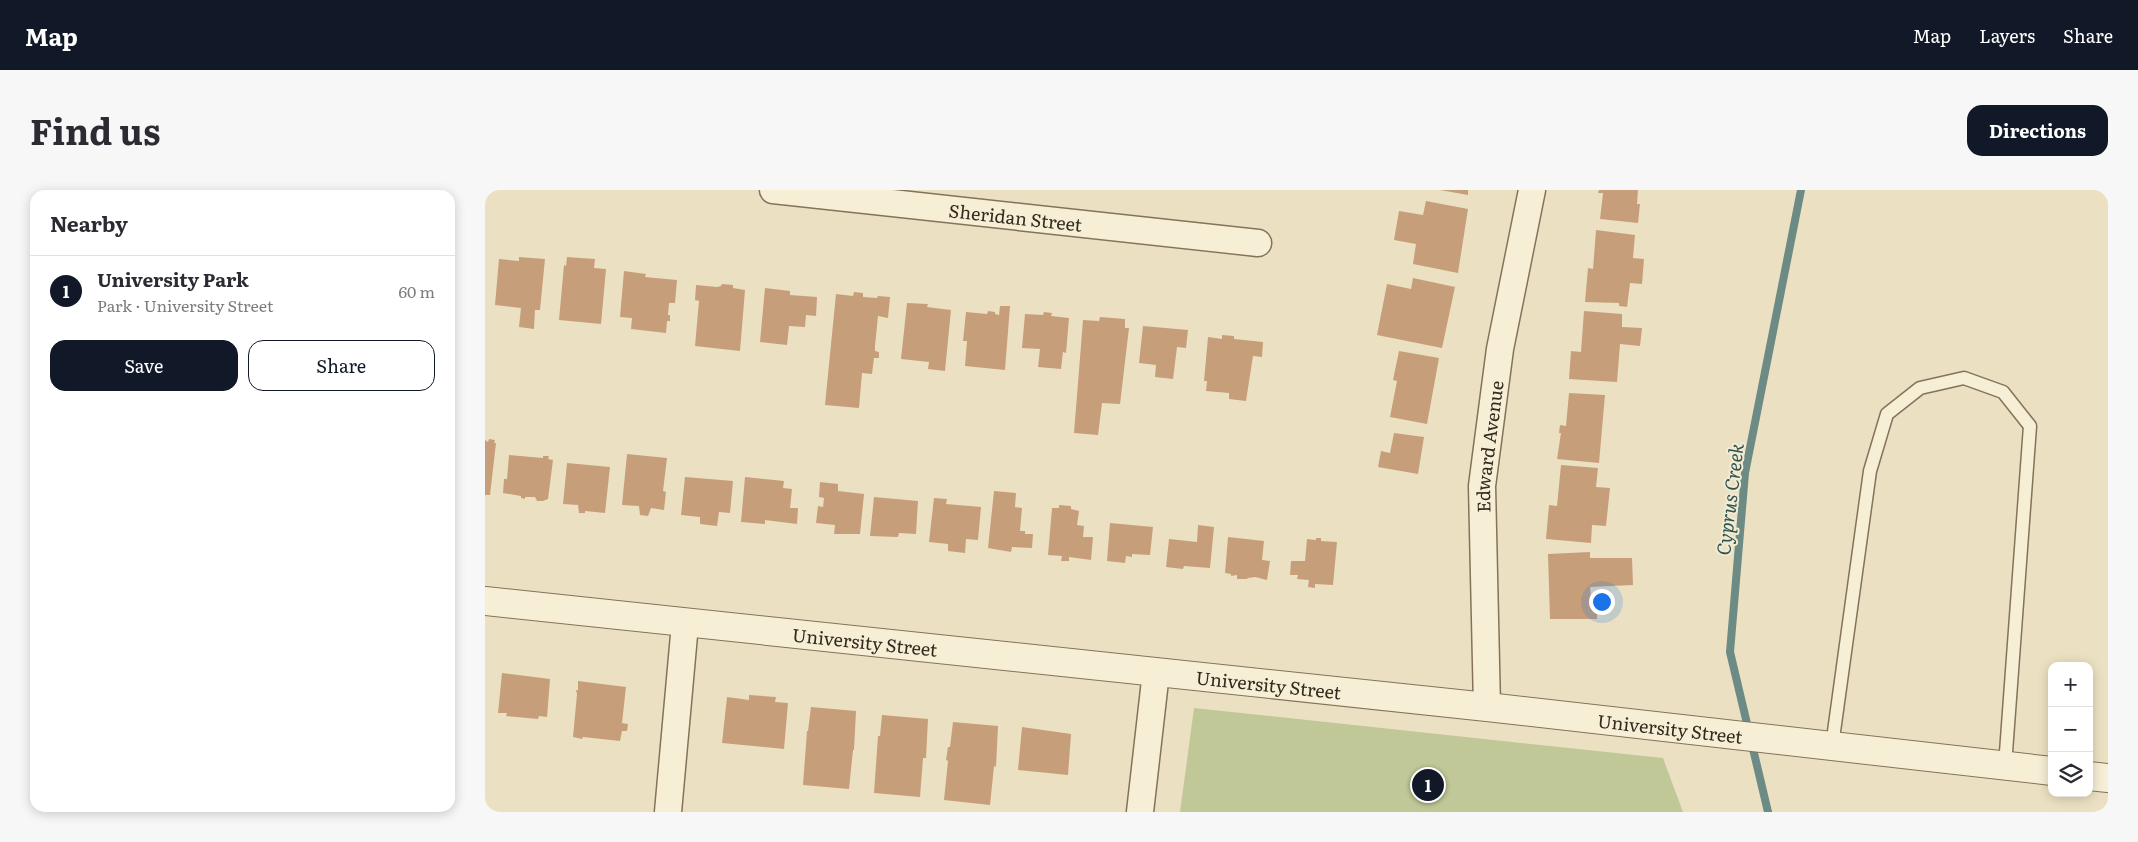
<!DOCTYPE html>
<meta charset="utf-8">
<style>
body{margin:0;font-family:Literata,serif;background:#f7f7f7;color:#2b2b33}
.controls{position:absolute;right:15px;bottom:15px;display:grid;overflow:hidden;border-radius:10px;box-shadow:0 2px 12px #0003}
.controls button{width:45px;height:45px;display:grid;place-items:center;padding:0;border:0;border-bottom:1px solid #e1e1e2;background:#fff;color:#2b2b33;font:25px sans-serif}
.you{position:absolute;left:1116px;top:411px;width:18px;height:18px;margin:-12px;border:4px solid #fff;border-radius:50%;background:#1a73e8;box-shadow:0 0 0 8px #1a73e833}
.badge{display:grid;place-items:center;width:32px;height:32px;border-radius:50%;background:#111827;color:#fff;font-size:16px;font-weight:700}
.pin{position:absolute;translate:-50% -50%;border:2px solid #fff;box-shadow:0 1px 5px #0006}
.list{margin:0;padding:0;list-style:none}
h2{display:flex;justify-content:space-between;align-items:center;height:65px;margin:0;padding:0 20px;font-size:21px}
h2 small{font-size:16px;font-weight:400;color:#7c7c81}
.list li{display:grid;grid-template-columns:32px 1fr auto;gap:15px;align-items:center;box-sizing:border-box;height:70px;padding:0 20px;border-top:1px solid #e1e1e2}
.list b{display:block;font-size:19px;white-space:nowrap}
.list p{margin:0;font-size:16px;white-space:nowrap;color:#7c7c81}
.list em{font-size:16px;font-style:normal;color:#7c7c81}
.actions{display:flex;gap:10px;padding:15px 20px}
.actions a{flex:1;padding:11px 0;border:1px solid #111827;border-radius:15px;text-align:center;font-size:18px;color:#111827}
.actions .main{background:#111827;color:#fff}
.icon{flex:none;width:28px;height:28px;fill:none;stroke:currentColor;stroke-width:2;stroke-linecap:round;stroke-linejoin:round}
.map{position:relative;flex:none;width:1623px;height:622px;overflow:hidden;border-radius:15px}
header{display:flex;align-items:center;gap:30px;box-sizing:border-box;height:70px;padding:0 25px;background:#111827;color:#fff}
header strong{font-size:24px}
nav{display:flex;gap:28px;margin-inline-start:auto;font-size:18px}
.intro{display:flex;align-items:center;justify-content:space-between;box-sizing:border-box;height:120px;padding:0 30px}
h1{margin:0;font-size:35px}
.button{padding:12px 22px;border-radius:15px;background:#111827;color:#fff;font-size:18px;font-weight:700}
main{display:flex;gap:30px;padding:0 30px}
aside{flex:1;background:#fff;border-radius:15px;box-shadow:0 2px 12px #0003}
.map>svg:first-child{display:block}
.green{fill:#c0c897}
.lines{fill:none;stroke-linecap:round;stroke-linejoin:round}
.stream{stroke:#6c8b85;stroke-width:8}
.building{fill:#c79e7a}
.service-casing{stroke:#84725a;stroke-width:15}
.minor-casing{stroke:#84725a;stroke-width:29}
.tertiary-casing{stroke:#84725a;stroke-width:30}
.service{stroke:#f6eed5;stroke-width:12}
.minor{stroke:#f6eed5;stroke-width:26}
.tertiary{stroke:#f6eed5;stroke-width:28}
.labels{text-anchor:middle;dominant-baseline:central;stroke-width:4;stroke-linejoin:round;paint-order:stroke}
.street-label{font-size:18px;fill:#342a1e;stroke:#f3ebd1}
.water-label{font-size:19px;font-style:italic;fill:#2e5353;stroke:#f3ebd1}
</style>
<header>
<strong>Map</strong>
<nav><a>Map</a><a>Layers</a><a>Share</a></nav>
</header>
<div class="intro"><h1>Find us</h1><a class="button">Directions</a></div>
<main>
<aside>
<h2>Nearby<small></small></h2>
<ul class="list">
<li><span class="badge">1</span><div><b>University Park</b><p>Park · University Street</p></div><em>60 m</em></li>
</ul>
<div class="actions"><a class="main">Save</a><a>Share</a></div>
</aside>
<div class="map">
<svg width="1623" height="622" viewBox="0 0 1623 622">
<rect width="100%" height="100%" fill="#ebe1c2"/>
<path class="green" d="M 709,518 L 1178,568 L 1198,622 L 695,622 Z"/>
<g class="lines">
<path class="stream" d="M 1283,622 L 1245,462 L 1260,283 L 1316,0"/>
</g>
<g class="building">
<path d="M 955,0 L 983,0 L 983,5 Z"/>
<path d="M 1114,0 L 1153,0 L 1152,14 L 1155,14 L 1153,33 L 1115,29 L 1118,3 L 1113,3 Z"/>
<path d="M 941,11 L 983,19 L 973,83 L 928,74 L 931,54 L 909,50 L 914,21 L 938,25 Z"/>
<path d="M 1111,40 L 1150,45 L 1148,68 L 1159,69 L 1157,94 L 1145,93 L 1142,117 L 1134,116 L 1134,113 L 1100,112 L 1103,78 L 1108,79 Z"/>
<path d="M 34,67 L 60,69 L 55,120 L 50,120 L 49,139 L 34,137 L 36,118 L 10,115 L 14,69 L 34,71 Z"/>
<path d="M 82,67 L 110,69 L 109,78 L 121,79 L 116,134 L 74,130 L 79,75 L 81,76 Z"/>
<path d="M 139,81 L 161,84 L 160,87 L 192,90 L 190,113 L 184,113 L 183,125 L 185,125 L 185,131 L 182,131 L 181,143 L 146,139 L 147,128 L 135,127 Z"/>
<path d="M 928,88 L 970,97 L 957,158 L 892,145 L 902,94 L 926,99 Z"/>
<path d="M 237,94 L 248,95 L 248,98 L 260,100 L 255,161 L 210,156 L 214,111 L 210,110 L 211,95 L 232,97 L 236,96 Z"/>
<path d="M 280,98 L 305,101 L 305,105 L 332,107 L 331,126 L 321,125 L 320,137 L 304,136 L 302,155 L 275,152 Z"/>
<path d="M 369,102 L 378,103 L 378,107 L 392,108 L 393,106 L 405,107 L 403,128 L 393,126 L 390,156 L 390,161 L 394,162 L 394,168 L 389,168 L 387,184 L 377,183 L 374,218 L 340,215 L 351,104 L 368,106 Z"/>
<path d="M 422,113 L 443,114 L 442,117 L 466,120 L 460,181 L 443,179 L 444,172 L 416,169 Z"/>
<path d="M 515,116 L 525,116 L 520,180 L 480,176 L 482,151 L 478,151 L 481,122 L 502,124 L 503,121 L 510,122 L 510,124 L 514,125 Z"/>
<path d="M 1099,121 L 1137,124 L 1137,137 L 1157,138 L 1155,156 L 1135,154 L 1132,192 L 1084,189 L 1086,161 L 1096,162 Z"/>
<path d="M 559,122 L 567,123 L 566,126 L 584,128 L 581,163 L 578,162 L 576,179 L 553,177 L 555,159 L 537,158 L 540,124 L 558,125 Z"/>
<path d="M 615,127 L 640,129 L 640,138 L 644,138 L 635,214 L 617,213 L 613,245 L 589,243 L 598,130 L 614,131 Z"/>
<path d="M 658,136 L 703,140 L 701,158 L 692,157 L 688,189 L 670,187 L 671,175 L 654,173 Z"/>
<path d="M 737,145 L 749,146 L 749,149 L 778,152 L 777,167 L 768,166 L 761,211 L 744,209 L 744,203 L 721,201 L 722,191 L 719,191 L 723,147 L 737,149 Z"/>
<path d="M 914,161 L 954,168 L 942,234 L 905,227 L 912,191 L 908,190 Z"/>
<path d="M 1084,203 L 1120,205 L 1114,273 L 1072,269 L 1076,243 L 1074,243 L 1075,235 L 1081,236 Z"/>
<path d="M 909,243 L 939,247 L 933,284 L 893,277 L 896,261 L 905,263 Z"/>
<path d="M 4,249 L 10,250 L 9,253 L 11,253 L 5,305 L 0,305 L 0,250 L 3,252 Z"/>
<path d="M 142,264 L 182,268 L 178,301 L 181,302 L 179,320 L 166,318 L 163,326 L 155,325 L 154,316 L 137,315 Z"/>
<path d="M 24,265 L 58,268 L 58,266 L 64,266 L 63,269 L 68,270 L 63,309 L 58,311 L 52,311 L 50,307 L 40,307 L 40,309 L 36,308 L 36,306 L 18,303 L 19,289 L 22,289 Z"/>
<path d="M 82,273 L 125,277 L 120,323 L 100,321 L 100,323 L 94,323 L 93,315 L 78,314 Z"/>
<path d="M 1076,275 L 1113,278 L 1111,297 L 1125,298 L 1121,336 L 1107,335 L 1106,353 L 1061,349 L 1064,315 L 1072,316 Z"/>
<path d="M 200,287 L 248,291 L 245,323 L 234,322 L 232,336 L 215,334 L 215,327 L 196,325 Z"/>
<path d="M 260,287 L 299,291 L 298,298 L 307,299 L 305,318 L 313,318 L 312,334 L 280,330 L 280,334 L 256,332 Z"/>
<path d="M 335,292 L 353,294 L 353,301 L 379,304 L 375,344 L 349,344 L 350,335 L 331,333 L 333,316 L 338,317 L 339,308 L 334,307 Z"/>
<path d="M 509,301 L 531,303 L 530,317 L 537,318 L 535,341 L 540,341 L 540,344 L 548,344 L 547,358 L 527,357 L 526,362 L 503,358 Z"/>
<path d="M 389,307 L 433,311 L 431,344 L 414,343 L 413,347 L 385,346 Z"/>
<path d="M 449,308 L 462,309 L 461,314 L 496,317 L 493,350 L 481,349 L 480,363 L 463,361 L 463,354 L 444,352 Z"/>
<path d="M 574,315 L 586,316 L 586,319 L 594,321 L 592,335 L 599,336 L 598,347 L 608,347 L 606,370 L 584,367 L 584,371 L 576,371 L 577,366 L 563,365 L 567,318 L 574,318 Z"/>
<path d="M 625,333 L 668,337 L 665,365 L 647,364 L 647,367 L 641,366 L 640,373 L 622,371 Z"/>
<path d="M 713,335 L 729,337 L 725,378 L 699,376 L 698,379 L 681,377 L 684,349 L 712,352 Z"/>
<path d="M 743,347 L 779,351 L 777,370 L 785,371 L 782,390 L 770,387 L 763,388 L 762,389 L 752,389 L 752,385 L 746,386 L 746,384 L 740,383 Z"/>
<path d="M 831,348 L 836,348 L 836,351 L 852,352 L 848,395 L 830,394 L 830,398 L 823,397 L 824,390 L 812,389 L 813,385 L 805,385 L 806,371 L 820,371 L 822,349 L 831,350 Z"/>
<path d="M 1105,362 L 1105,368 L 1147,368 L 1148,395 L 1105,397 L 1106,407 L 1112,407 L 1112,429 L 1065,429 L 1063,364 Z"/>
<path d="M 17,483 L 65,489 L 62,527 L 54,526 L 53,529 L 21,526 L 22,523 L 13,523 Z"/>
<path d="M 93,491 L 141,497 L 137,533 L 143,534 L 142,541 L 137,541 L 135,551 L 98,547 L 97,549 L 88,547 L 92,504 L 91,500 L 93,500 Z"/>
<path d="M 264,505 L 291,507 L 290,512 L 303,513 L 299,559 L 237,553 L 242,507 L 264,510 Z"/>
<path d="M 326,517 L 371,521 L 369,560 L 368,560 L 364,599 L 318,595 L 322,541 L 323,541 Z"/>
<path d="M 397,525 L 443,529 L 441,568 L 438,568 L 435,607 L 389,603 L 393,546 L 395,546 Z"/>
<path d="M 468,532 L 513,536 L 511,577 L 509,576 L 505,615 L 459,610 L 463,571 L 461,570 L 463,557 L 465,557 Z"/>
<path d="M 537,537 L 586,544 L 583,585 L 533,580 Z"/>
</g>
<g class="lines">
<g class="service-casing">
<path id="service" d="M 1347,556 L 1385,281 L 1402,224 L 1435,198 L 1479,188 L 1518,202 L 1545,236 L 1520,576"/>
</g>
<g class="minor-casing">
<g id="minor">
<path id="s1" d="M 288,0 L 773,53"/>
<path id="s2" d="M 1002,517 L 997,296 L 1015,159 L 1047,0"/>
<path d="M 183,622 L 200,434"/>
<path d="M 655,622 L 671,482"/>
</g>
</g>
<g class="tertiary-casing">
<g id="tertiary">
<path id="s3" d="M 0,411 L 1002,517 L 1567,581"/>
<path d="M 1604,586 L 1623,588"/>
</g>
</g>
<use href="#service" class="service"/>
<use href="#minor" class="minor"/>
<use href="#tertiary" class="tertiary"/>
</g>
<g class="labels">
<g class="street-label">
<text stroke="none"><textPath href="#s1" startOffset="244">Sheridan Street</textPath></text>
<text stroke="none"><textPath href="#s2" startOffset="261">Edward Avenue</textPath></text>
<text stroke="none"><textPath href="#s3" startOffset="382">University Street</textPath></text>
<text stroke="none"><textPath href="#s3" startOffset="788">University Street</textPath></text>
<text stroke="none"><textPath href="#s3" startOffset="1192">University Street</textPath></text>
</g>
<g class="water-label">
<text transform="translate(1244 309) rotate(-83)">Cyprus Creek</text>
</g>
</g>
</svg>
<div class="controls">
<button>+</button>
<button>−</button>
<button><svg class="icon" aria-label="layers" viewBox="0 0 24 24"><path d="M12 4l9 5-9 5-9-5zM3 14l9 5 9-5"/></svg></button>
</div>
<div class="you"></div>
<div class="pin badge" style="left:943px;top:595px">1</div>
</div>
</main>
